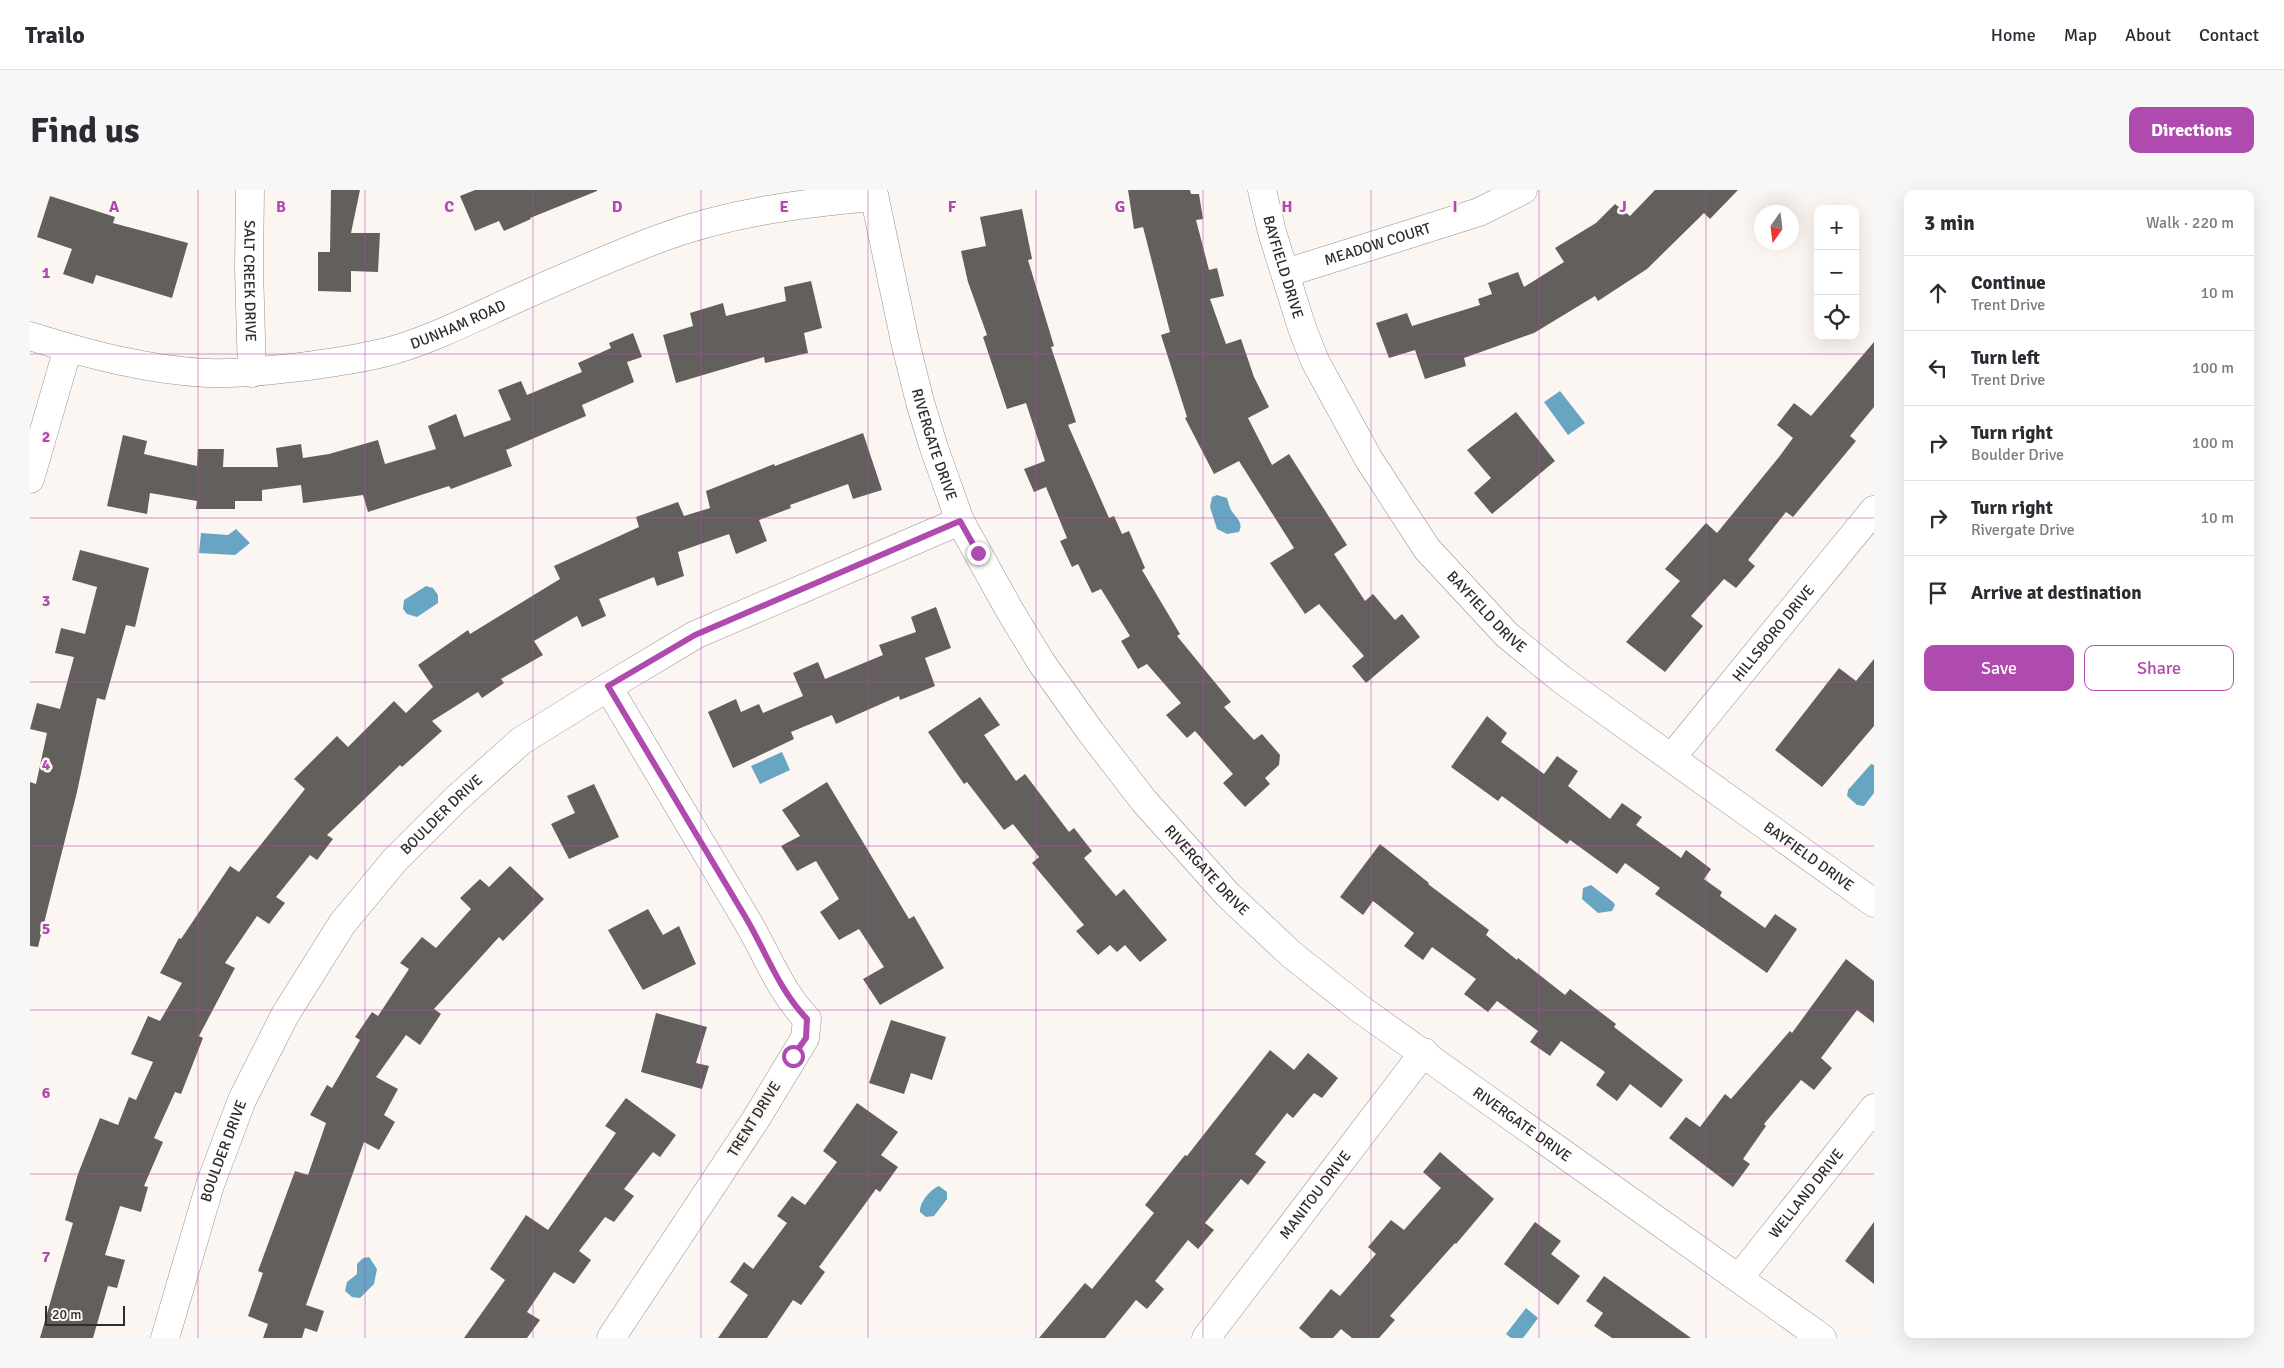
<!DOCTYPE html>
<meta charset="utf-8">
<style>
body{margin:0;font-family:Signika,sans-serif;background:#f7f7f7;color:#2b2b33}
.controls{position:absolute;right:15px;top:15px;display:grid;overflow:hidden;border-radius:10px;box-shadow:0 5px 20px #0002}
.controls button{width:45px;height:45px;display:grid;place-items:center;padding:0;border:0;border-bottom:1px solid #e1e1e2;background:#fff;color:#2b2b33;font:25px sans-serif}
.compass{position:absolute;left:1724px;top:15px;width:45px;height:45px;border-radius:50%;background:#fff;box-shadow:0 5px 20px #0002;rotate:194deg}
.scale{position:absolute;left:15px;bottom:12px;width:80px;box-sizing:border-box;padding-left:5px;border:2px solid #2f2d2c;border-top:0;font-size:14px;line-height:18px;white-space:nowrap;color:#2f2d2c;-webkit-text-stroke:4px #fbf6f2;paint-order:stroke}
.stop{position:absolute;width:15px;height:15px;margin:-11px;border:4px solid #af4aae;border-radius:50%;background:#fff}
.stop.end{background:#af4aae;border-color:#fff;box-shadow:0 1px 5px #0008}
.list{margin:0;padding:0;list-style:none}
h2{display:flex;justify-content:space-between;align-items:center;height:65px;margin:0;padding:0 20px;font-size:21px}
h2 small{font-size:16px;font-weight:400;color:#7c7c81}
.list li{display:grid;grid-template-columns:32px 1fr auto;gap:15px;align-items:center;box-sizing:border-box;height:75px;padding:0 20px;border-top:1px solid #e1e1e2}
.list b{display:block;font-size:19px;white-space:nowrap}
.list p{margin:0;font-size:16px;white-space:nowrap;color:#7c7c81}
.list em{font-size:16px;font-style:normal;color:#7c7c81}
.actions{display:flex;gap:10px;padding:15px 20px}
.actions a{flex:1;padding:11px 0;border:1px solid #af4aae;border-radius:10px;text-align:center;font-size:18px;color:#af4aae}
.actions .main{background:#af4aae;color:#fff}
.icon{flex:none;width:28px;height:28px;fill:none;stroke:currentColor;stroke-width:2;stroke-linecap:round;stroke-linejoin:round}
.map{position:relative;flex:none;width:1844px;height:1148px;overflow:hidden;border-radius:10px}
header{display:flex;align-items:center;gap:30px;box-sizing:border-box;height:70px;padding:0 25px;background:#fff;border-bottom:1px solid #e1e1e2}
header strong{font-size:24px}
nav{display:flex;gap:28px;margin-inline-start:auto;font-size:18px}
.intro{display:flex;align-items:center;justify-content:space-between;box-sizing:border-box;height:120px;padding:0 30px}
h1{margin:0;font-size:35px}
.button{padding:12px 22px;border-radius:10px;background:#af4aae;color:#fff;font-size:18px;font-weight:700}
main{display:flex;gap:30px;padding:0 30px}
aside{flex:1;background:#fff;border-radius:10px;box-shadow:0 5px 20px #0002}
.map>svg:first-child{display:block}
.water{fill:#67a5c3}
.building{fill:#635f5c}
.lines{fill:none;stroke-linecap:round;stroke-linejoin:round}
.street-casing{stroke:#95918d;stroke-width:29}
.street{stroke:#fff;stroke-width:28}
.route{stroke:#af4aae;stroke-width:6}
.grid{fill:none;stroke:#af4aae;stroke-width:1;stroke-opacity:0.55}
.labels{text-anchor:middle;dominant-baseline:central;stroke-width:5;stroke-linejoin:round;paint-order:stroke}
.street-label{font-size:15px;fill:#2f2d2c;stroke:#fbf6f2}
.grid-label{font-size:16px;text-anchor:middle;font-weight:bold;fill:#af4aae;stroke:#fbf6f2;stroke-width:5;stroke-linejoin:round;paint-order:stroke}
</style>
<header>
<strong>Trailo</strong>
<nav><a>Home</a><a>Map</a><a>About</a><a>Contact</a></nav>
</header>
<div class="intro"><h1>Find us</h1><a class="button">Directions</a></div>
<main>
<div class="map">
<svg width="1844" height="1148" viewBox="0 0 1844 1148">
<rect width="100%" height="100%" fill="#fbf6f2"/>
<g class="water">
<path d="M 1530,201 L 1555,233 L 1538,245 L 1514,212 Z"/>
<path d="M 1187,305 L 1197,308 C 1198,311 1199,316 1201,320 C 1206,328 1214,332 1209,342 L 1197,344 L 1187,339 L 1180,317 L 1182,307 Z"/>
<path d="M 206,339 L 220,353 L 205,365 L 169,363 L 171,343 L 198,345 Z"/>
<path d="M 396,396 L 403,398 L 408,405 L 408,413 L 387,427 L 377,424 L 373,419 L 374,410 Z"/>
<path d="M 752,562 L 760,580 L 730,594 L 721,576 Z"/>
<path d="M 1841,574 L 1844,575 L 1844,603 L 1834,616 L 1827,615 L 1817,606 L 1818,600 Z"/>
<path d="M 1561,695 L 1583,712 L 1585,715 L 1582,721 L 1568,723 L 1552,709 L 1553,698 Z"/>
<path d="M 909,996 L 917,1002 L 917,1009 L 904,1026 L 896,1027 L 890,1022 C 889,1012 901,999 909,996 Z"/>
<path d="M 339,1067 L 347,1079 L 344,1094 L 330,1108 L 322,1107 L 315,1101 L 317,1092 L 327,1084 L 327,1074 L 333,1068 Z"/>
<path d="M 1496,1118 L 1508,1128 L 1493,1148 L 1481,1148 L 1476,1144 Z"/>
</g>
<g class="building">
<path d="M 301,0 L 330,0 L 321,43 L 350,43 L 348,82 L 321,81 L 321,102 L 288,101 L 288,62 L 300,62 Z"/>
<path d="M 445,0 L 567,0 L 567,1 L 500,28 L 501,29 L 474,41 L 469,31 L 445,41 L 430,6 Z"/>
<path d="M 1098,0 L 1160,0 L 1161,4 L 1169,4 L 1173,29 L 1166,30 L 1179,80 L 1187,78 L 1194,106 L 1180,109 L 1196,154 L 1211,149 L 1224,187 L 1239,217 L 1218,228 L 1242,275 L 1259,264 L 1317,355 L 1304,364 L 1335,411 L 1343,404 L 1365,430 L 1372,424 L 1390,447 L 1336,493 L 1322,476 L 1334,466 L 1289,414 L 1275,424 L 1240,373 L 1264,358 L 1209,271 L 1184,284 L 1155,228 L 1157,227 L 1131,145 L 1140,142 L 1113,37 L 1104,39 Z"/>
<path d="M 1625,0 L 1708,0 L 1680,29 L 1674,23 L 1617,79 L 1568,111 L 1565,106 L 1504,143 L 1434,168 L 1436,176 L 1395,189 L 1385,160 L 1359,168 L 1346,133 L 1377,123 L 1382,136 L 1450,115 L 1448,109 L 1462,104 L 1458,93 L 1488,82 L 1494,97 L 1534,72 L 1525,58 L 1566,33 L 1585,14 L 1600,26 Z"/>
<path d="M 20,6 L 85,27 L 83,33 L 158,53 L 142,108 L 66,85 L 63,94 L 33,84 L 42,59 L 7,47 Z"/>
<path d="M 992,19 L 1002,69 L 998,70 L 1024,156 L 1021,157 L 1046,232 L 1038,235 L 1079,328 L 1084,326 L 1092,344 L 1099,341 L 1115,378 L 1112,380 L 1150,444 L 1147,446 L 1201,512 L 1194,517 L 1224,550 L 1232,544 L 1250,565 L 1249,575 L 1235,588 L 1240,594 L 1215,617 L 1193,593 L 1203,584 L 1165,541 L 1157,548 L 1136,525 L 1151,513 L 1117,474 L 1108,479 L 1091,451 L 1100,446 L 1071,399 L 1062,403 L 1048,374 L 1042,377 L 1030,351 L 1037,348 L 1016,297 L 1004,302 L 994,279 L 1015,271 L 996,213 L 977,219 L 953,147 L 957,145 L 938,92 L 931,61 L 956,56 L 950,27 Z"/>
<path d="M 781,91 L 792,138 L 774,143 L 778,163 L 735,173 L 734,167 L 646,193 L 633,145 L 663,136 L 660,123 L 693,113 L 696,126 L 756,111 L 754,97 Z"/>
<path d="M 603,143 L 612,167 L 597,172 L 604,192 L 552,215 L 556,226 L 476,260 L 482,276 L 421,299 L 419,296 L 338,322 L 333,305 L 273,313 L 271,295 L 232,300 L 232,311 L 205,311 L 205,319 L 166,319 L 167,311 L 120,303 L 117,324 L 77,316 L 93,245 L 117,251 L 114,264 L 167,276 L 168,259 L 194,259 L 193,277 L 248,277 L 246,258 L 271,254 L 273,268 L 299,264 L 348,250 L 355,274 L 406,259 L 398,236 L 426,224 L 434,247 L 481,230 L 468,200 L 491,191 L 497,205 L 552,182 L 548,173 L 581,158 L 579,153 Z"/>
<path d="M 1844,152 L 1844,217 L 1820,246 L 1826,251 L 1763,327 L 1756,322 L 1718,370 L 1725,376 L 1706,398 L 1694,389 L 1661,426 L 1673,436 L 1635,482 L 1596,452 L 1650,391 L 1635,379 L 1676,333 L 1687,343 L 1749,267 L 1763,248 L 1747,235 L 1764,213 L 1781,226 Z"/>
<path d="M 1486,222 L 1525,271 L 1462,324 L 1444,303 L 1461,288 L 1437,260 Z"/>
<path d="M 833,243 L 852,300 L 823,309 L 818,294 L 760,315 L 761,318 L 729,330 L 737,351 L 706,364 L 699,344 L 648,362 L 654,386 L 627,396 L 624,387 L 569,409 L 576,426 L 552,437 L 547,426 L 504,451 L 513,465 L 471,489 L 474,493 L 452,508 L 448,502 L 402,531 L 412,541 L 372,577 L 370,575 L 297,645 L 303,649 L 287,670 L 280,665 L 246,707 L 255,713 L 239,734 L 227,726 L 195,773 L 205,778 L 169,846 L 173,848 L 151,904 L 145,902 L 124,948 L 133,952 L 114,996 L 118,997 L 111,1022 L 90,1016 L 75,1065 L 95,1070 L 87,1098 L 78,1096 L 63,1148 L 10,1148 L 43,1033 L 35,1030 L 48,984 L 70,928 L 88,935 L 99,907 L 106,910 L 123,872 L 101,864 L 118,826 L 130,831 L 152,793 L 130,783 L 149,748 L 151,749 L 200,676 L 209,682 L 275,599 L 264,589 L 307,546 L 318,557 L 364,511 L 376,523 L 403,497 L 388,475 L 438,440 L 440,444 L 530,389 L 524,376 L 609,337 L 606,327 L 648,312 L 654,326 L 680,318 L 676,301 L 744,274 L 745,276 Z"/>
<path d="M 50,360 L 119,378 L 105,437 L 96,435 L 75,510 L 67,508 L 47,602 L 8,757 L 0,756 L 0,592 L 6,594 L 17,543 L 0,539 L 7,513 L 30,519 L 44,467 L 25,463 L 31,438 L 55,444 L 67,397 L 42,390 Z"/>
<path d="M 906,417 L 921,458 L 895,468 L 905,496 L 870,510 L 869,506 L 806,534 L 802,525 L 761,542 L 764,549 L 703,578 L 678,522 L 706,509 L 711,522 L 729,514 L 733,523 L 773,506 L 763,483 L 788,472 L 795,489 L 853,465 L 849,455 L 886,442 L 881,427 Z"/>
<path d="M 1844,469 L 1844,536 L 1792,597 L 1745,560 L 1809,478 L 1826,491 Z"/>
<path d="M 950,507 L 970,535 L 954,545 L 986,591 L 995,584 L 1039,642 L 1044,638 L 1062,661 L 1054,668 L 1086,706 L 1094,699 L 1137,750 L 1110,772 L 1095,755 L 1087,762 L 1080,755 L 1068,765 L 1046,741 L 1054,735 L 1002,673 L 1009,667 L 983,634 L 974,640 L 937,592 L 934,594 L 898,542 Z"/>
<path d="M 1457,526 L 1477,543 L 1471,552 L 1514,584 L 1527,566 L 1548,581 L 1538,596 L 1580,629 L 1592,613 L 1612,627 L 1606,635 L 1651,668 L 1656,660 L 1681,679 L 1674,689 L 1692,702 L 1690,706 L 1735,738 L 1745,724 L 1767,739 L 1737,783 L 1625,704 L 1630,698 L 1595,673 L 1587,684 L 1540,650 L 1537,654 L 1472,606 L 1468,611 L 1421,577 Z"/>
<path d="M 797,592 L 879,729 L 884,726 L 914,778 L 850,815 L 833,789 L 854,777 L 829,739 L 809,750 L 790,722 L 809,709 L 786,671 L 767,681 L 751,656 L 770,646 L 752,620 Z"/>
<path d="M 564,594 L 589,647 L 539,669 L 521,634 L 545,623 L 537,606 Z"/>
<path d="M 1350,654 L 1399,693 L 1398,694 L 1459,740 L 1456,745 L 1487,770 L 1488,768 L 1535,805 L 1540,799 L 1586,834 L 1584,837 L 1653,890 L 1631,918 L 1600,894 L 1587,911 L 1566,895 L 1575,882 L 1531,851 L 1520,866 L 1500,852 L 1508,841 L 1467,811 L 1458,822 L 1434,804 L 1446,789 L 1402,757 L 1393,770 L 1374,756 L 1384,743 L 1343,711 L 1333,725 L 1310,707 Z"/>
<path d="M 480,676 L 514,709 L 473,751 L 469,747 L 404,819 L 411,824 L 390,855 L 376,845 L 346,887 L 368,899 L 354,925 L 365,932 L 349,960 L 334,952 L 276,1115 L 294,1121 L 287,1142 L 275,1138 L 272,1148 L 233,1148 L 238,1134 L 218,1126 L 233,1083 L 228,1081 L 265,981 L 278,985 L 296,933 L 280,925 L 297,895 L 302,898 L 330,850 L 325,847 L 342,822 L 348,826 L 379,779 L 370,773 L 392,747 L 406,758 L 441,719 L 430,708 L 450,689 L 459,697 Z"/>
<path d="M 618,719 L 633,745 L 649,736 L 666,774 L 613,800 L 578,740 Z"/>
<path d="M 1816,769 L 1844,791 L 1844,833 L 1827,820 L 1791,868 L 1802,878 L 1784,900 L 1771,890 L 1734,934 L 1736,936 L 1713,969 L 1720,974 L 1703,997 L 1639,948 L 1656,927 L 1670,937 L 1695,904 L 1701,909 L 1760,841 L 1762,843 Z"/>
<path d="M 626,823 L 677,837 L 666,873 L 679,876 L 672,899 L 611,882 Z"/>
<path d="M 861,830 L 916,847 L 902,890 L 881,883 L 874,904 L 839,893 Z"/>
<path d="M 1240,860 L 1264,880 L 1278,863 L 1308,888 L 1292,908 L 1284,903 L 1263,928 L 1257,923 L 1225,964 L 1236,972 L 1218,995 L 1211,989 L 1175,1033 L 1184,1040 L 1168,1059 L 1158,1050 L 1125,1091 L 1134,1099 L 1117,1119 L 1106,1110 L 1075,1148 L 1009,1148 L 1055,1093 L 1062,1099 L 1124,1023 L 1115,1015 L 1155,965 L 1157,966 Z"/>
<path d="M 596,908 L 646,945 L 630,967 L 623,962 L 594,999 L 604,1006 L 584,1032 L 575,1027 L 549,1061 L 561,1070 L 544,1094 L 524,1082 L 497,1122 L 510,1130 L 497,1148 L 434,1148 L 475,1090 L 460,1079 L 496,1025 L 518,1040 L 586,943 L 575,936 Z"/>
<path d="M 827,913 L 868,942 L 851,965 L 868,977 L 850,1002 L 846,999 L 789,1077 L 795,1082 L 771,1115 L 763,1110 L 737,1148 L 688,1148 L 718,1105 L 700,1092 L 714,1072 L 723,1079 L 757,1033 L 747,1026 L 762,1006 L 775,1015 L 807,972 L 793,961 Z"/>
<path d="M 1410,962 L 1464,1009 L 1426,1054 L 1425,1053 L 1360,1126 L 1365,1130 L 1349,1148 L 1322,1148 L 1311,1139 L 1303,1148 L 1281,1148 L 1269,1138 L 1301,1099 L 1310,1106 L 1346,1064 L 1338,1057 L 1361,1030 L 1374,1040 L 1411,998 L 1393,982 Z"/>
<path d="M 1505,1032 L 1531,1051 L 1521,1064 L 1550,1086 L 1528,1115 L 1474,1074 Z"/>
<path d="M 1844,1032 L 1844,1094 L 1815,1071 Z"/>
<path d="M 1574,1086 L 1661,1148 L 1582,1148 L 1564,1136 L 1573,1123 L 1556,1111 Z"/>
</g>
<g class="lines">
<g class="street-casing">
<g id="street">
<path id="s1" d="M 220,0 L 219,79 L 222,183"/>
<path id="s2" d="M 843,0 L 876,156 L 890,212 L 904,258 L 930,331 L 980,421 L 1011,472 L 1060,541 L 1114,611 L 1198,705 L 1262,765 L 1329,818 L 1792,1148"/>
<path id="s3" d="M 1232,0 L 1242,42 L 1272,138 L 1285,171 L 1338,268 L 1397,359 L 1477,445 L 1531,489 L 1844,713"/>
<path id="s4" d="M 1256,83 L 1449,22 L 1493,0"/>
<path id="s5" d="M 0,146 C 57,164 117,180 177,183 C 211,184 244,180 278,176 C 307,172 336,168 364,160 C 407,147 446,127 486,109 C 533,88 580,67 628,49 C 697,23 771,13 844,7"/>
<path d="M 0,289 L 38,158"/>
<path d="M 578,497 C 624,574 670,651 716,729 C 736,762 749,800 777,829 L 775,848 L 726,929 L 581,1148"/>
<path id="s6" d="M 1642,567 L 1844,320"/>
<path id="s7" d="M 1709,1088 L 1844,918"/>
<path id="s8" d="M 135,1148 L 180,995 L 212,910 L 255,825 L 312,734 L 364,671 L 427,608 L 491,551 L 578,497 L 665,445 L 930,331"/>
<path id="s9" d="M 1176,1148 L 1394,862"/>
</g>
</g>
<use href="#street" class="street"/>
</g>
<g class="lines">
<path class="route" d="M 763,866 L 776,848 L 777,829 C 749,800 736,762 716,728 C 670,651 624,574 578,496 L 665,445 L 930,331 L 948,363"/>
</g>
<path class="grid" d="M 168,0 L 168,1148M 335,0 L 335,1148M 503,0 L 503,1148M 671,0 L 671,1148M 838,0 L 838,1148M 1006,0 L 1006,1148M 1173,0 L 1173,1148M 1341,0 L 1341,1148M 1509,0 L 1509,1148M 1676,0 L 1676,1148M 0,164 L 1844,164M 0,328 L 1844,328M 0,492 L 1844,492M 0,656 L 1844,656M 0,820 L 1844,820M 0,984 L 1844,984"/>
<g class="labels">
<g class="street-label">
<text stroke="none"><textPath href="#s4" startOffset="96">MEADOW COURT</textPath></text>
<text stroke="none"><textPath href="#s3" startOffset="80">BAYFIELD DRIVE</textPath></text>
<text stroke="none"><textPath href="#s1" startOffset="91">SALT CREEK DRIVE</textPath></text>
<text stroke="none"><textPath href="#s5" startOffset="439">DUNHAM ROAD</textPath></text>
<text stroke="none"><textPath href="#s2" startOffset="262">RIVERGATE DRIVE</textPath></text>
<text stroke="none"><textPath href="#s3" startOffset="485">BAYFIELD DRIVE</textPath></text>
<text stroke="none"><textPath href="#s6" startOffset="160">HILLSBORO DRIVE</textPath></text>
<text stroke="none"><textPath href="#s8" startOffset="601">BOULDER DRIVE</textPath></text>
<text stroke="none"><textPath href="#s3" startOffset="890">BAYFIELD DRIVE</textPath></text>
<text stroke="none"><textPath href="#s2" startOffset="772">RIVERGATE DRIVE</textPath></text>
<text transform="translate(724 929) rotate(-58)">TRENT DRIVE</text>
<text stroke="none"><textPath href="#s2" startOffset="1178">RIVERGATE DRIVE</textPath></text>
<text stroke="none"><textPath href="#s8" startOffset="196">BOULDER DRIVE</textPath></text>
<text stroke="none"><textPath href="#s7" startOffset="108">WELLAND DRIVE</textPath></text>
<text stroke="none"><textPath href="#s9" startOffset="180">MANITOU DRIVE</textPath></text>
</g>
</g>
<g class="grid-label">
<text x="84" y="22">A</text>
<text x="251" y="22">B</text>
<text x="419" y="22">C</text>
<text x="587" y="22">D</text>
<text x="754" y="22">E</text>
<text x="922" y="22">F</text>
<text x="1090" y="22">G</text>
<text x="1257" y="22">H</text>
<text x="1425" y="22">I</text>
<text x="1593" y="22">J</text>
<text x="16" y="88">1</text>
<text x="16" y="252">2</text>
<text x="16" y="416">3</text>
<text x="16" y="580">4</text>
<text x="16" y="744">5</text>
<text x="16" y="908">6</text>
<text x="16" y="1072">7</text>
</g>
</svg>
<div class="controls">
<button>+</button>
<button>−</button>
<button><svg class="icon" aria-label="locate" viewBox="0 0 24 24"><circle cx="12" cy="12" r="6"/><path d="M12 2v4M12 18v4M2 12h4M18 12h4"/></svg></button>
</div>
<svg class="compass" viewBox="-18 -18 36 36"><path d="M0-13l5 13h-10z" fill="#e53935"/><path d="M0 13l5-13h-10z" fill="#7c7c81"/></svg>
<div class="scale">20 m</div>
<div class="stop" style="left:763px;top:866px"></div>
<div class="stop end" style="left:948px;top:363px"></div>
</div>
<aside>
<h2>3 min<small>Walk · 220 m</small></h2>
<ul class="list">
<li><svg class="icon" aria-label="ahead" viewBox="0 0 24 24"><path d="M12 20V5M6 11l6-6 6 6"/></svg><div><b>Continue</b><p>Trent Drive</p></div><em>10 m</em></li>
<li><svg class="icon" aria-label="left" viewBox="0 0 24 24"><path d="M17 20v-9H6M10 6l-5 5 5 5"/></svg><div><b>Turn left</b><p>Trent Drive</p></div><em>100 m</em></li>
<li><svg class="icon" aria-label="right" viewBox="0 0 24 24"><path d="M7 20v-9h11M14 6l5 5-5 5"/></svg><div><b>Turn right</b><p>Boulder Drive</p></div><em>100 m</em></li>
<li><svg class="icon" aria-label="right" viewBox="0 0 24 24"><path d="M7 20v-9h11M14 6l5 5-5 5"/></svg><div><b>Turn right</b><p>Rivergate Drive</p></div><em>10 m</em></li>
<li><svg class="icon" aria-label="arrive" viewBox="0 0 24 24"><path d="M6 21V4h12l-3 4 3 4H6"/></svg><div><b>Arrive at destination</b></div></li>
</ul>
<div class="actions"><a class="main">Save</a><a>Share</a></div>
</aside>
</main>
